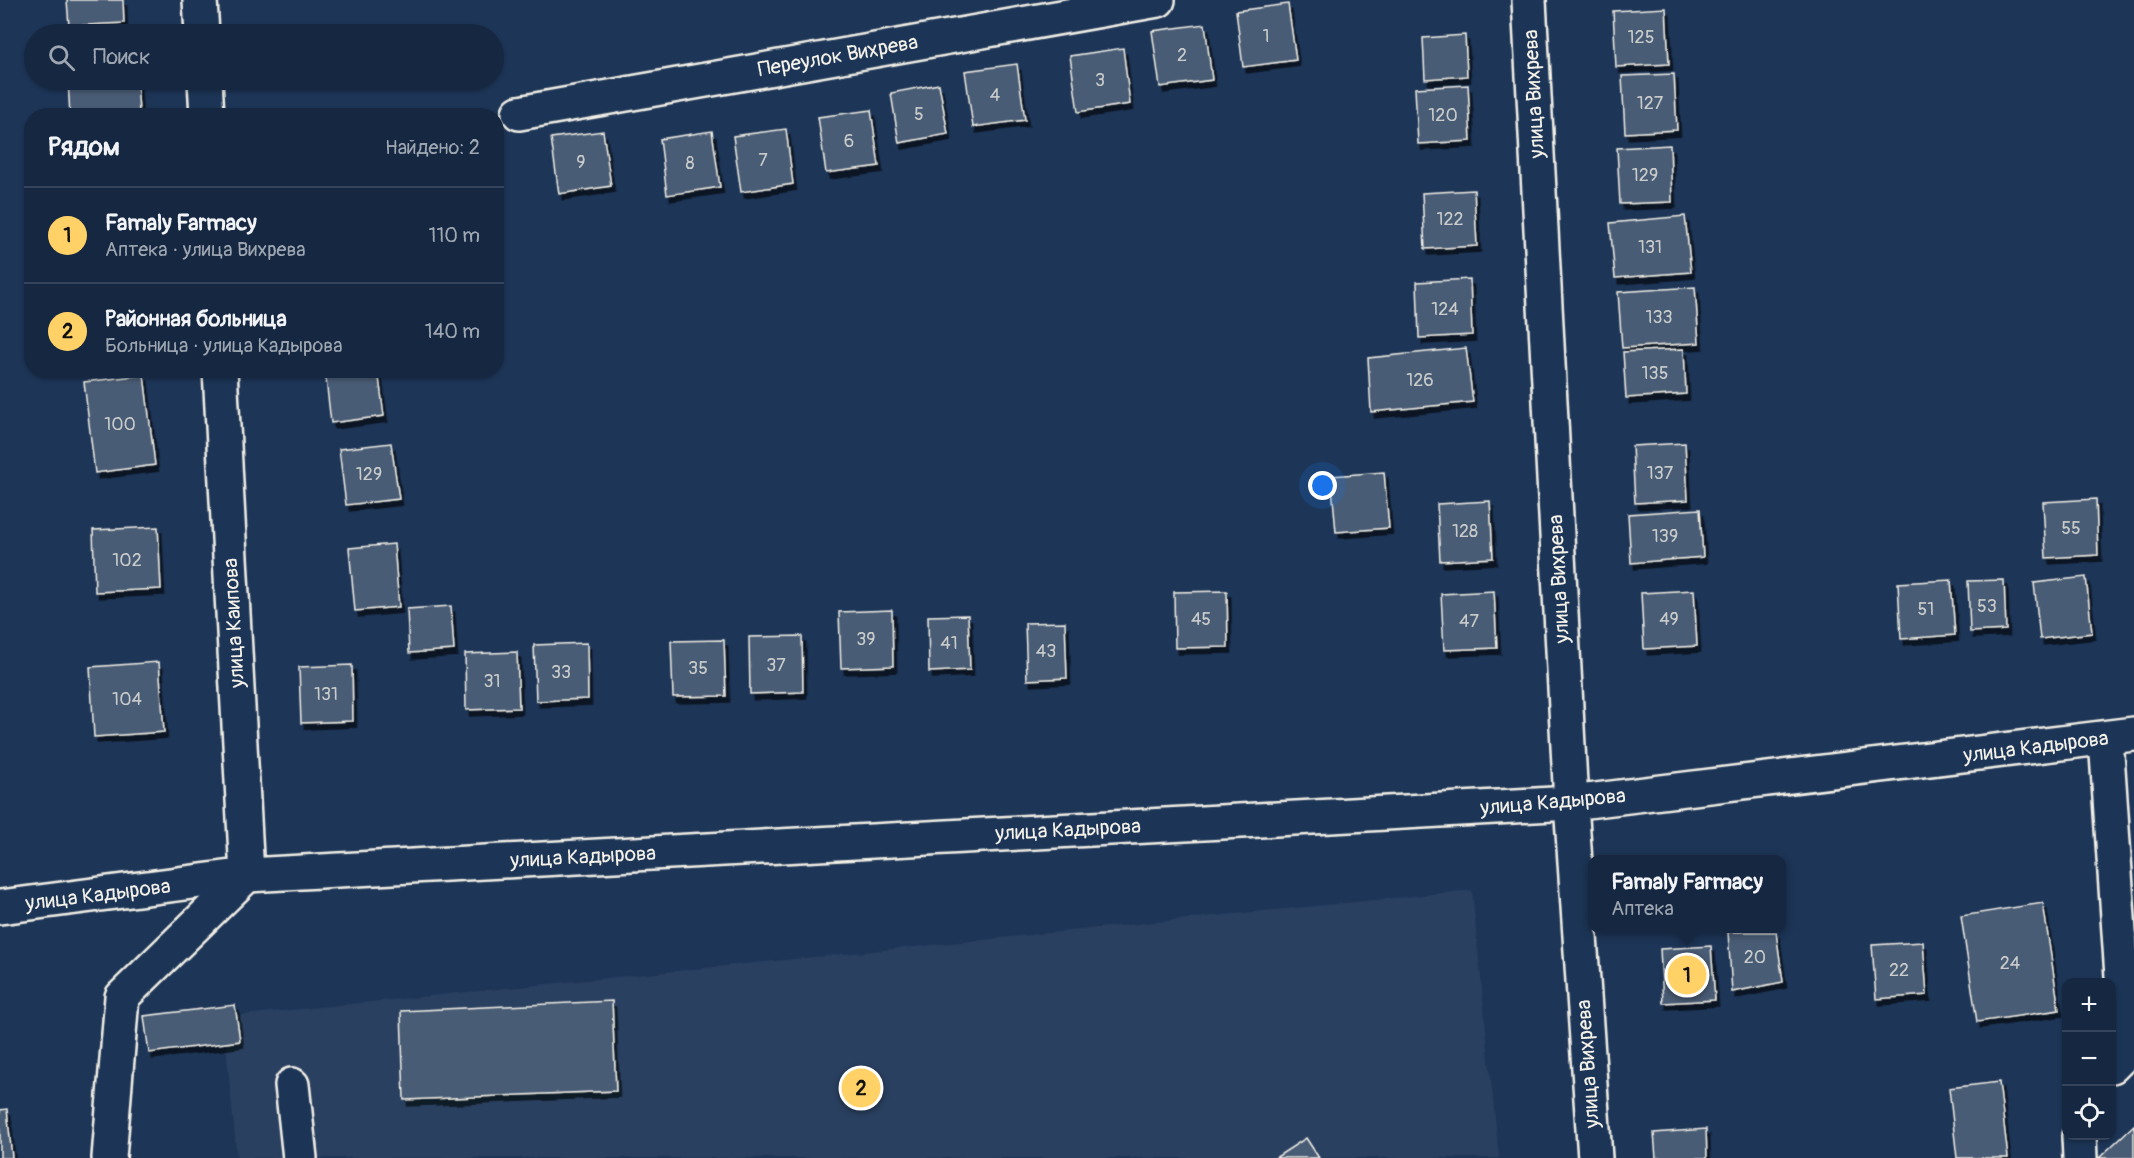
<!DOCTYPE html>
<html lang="ru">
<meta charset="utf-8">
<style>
body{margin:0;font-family:Pangolin,sans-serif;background:#23344c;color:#f1f3f6}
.controls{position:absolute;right:18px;bottom:18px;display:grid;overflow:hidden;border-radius:12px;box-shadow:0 2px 4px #0004}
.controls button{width:54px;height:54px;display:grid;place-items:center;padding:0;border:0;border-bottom:2px solid #35445a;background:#162841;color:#f1f3f6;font:30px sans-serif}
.you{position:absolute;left:1323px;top:486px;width:21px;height:21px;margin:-15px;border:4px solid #fff;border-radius:50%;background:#1a73e8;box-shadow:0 0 0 9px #1a73e833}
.badge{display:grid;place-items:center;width:39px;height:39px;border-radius:50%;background:#ffd166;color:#111;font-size:20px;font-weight:700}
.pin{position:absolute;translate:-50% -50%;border:3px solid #fff;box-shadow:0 2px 6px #0006}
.popup{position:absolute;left:1588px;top:855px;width:198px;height:78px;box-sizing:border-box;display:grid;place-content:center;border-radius:12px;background:#162841;filter:drop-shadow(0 2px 4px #0005);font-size:20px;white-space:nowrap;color:#9ea6b1}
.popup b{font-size:22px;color:#f1f3f6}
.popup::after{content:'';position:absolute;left:50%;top:100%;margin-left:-12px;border:12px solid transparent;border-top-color:#162841}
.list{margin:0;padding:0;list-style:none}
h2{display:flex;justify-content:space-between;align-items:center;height:78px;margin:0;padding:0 24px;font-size:26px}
h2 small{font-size:20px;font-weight:400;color:#9ea6b1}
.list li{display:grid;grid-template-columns:39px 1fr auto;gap:18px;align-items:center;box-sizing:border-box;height:96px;padding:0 24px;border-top:2px solid #35445a}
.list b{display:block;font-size:22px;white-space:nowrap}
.list p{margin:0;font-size:20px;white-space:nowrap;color:#9ea6b1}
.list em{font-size:20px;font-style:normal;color:#9ea6b1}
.icon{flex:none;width:33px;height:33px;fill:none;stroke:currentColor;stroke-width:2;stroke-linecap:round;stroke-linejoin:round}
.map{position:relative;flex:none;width:2134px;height:1158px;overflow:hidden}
.search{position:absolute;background:#162841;box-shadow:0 2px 4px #0004;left:24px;top:24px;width:480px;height:66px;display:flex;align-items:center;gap:15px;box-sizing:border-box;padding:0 21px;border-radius:33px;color:#9ea6b1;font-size:22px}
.panel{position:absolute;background:#162841;box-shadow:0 2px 4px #0004;left:24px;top:108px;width:480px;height:270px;border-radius:24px}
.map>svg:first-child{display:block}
.built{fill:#2a4060}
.building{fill:#485b74;stroke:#f4f1e8;stroke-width:1.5;filter:url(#shadow)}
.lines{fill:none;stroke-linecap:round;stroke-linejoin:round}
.minor-casing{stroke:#f4f1e8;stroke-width:38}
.minor{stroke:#1d3557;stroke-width:33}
.labels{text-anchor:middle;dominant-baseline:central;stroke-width:4.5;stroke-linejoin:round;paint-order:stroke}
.number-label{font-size:18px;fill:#c9cccb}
.street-label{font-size:21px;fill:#f4f1e8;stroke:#1d3557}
</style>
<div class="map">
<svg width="2134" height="1158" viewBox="0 0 2134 1158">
<defs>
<filter id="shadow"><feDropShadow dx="3.5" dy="6" stdDeviation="0" flood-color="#0009"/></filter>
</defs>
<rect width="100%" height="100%" fill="#1d3557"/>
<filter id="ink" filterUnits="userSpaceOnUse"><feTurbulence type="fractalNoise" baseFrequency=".0167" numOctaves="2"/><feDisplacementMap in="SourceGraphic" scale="12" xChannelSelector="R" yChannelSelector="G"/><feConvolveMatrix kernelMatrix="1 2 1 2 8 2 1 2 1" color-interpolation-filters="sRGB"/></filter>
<g filter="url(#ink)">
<path class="built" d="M 1472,890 L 1499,1158 L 237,1158 L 223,1017 Z"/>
<g class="building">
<path d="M 67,0 L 123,0 L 124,23 L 69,26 Z"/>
<path d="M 1288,4 L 1296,60 L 1243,67 L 1236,11 Z"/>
<path d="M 1666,8 L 1669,64 L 1616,67 L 1613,11 Z"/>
<path d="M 1205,24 L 1212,80 L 1160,87 L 1152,31 Z"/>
<path d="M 1465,35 L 1467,76 L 1425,79 L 1423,38 Z"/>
<path d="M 1123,48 L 1130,104 L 1078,112 L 1070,56 Z"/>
<path d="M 1017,64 L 1025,120 L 973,127 L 965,71 Z"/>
<path d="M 1674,74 L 1677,130 L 1625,133 L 1622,76 Z"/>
<path d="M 68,80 L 137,80 L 139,113 L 70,116 Z"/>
<path d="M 939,84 L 948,134 L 899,143 L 891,93 Z"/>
<path d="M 1468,85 L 1471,141 L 1418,144 L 1415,88 Z"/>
<path d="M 871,110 L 879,166 L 826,173 L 818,117 Z"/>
<path d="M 786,129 L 793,184 L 741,192 L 733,136 Z"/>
<path d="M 603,131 L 611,186 L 559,194 L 551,138 Z"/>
<path d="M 712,131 L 720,187 L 667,195 L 660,139 Z"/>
<path d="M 1670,145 L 1672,202 L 1620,204 L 1617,148 Z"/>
<path d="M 1474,190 L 1477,246 L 1425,249 L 1422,193 Z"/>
<path d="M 1685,216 L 1691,272 L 1615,278 L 1610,223 Z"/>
<path d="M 1470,279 L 1472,335 L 1419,338 L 1417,282 Z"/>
<path d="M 1695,287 L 1699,343 L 1622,348 L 1618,292 Z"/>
<path d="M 1466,348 L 1473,402 L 1371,412 L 1368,358 Z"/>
<path d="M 1684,349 L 1686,394 L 1626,398 L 1623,352 Z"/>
<path d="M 325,370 L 378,370 L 384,416 L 331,423 Z"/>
<path d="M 144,375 L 155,465 L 95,473 L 84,382 Z"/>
<path d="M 391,443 L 399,499 L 346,505 L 339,449 Z"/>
<path d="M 1685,443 L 1688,500 L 1635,503 L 1632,446 Z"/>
<path d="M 1384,472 L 1389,528 L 1336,532 L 1331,476 Z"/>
<path d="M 2096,499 L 2098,555 L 2046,558 L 2043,502 Z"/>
<path d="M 1490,501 L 1493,558 L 1440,561 L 1437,504 Z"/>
<path d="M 1700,509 L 1703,557 L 1631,563 L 1628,514 Z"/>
<path d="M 158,527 L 161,589 L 95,592 L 93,530 Z"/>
<path d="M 394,544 L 399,607 L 355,611 L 349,548 Z"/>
<path d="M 2086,577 L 2092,633 L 2040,639 L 2034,583 Z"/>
<path d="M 1951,580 L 1955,635 L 1901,639 L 1898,583 Z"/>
<path d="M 2004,580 L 2006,630 L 1970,632 L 1968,581 Z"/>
<path d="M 1694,590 L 1697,646 L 1644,649 L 1641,593 Z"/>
<path d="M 1227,591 L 1228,647 L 1175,648 L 1174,592 Z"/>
<path d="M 1494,591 L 1497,648 L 1444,650 L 1441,594 Z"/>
<path d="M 451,606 L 454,650 L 409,653 L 407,609 Z"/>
<path d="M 892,610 L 893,666 L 841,668 L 839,612 Z"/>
<path d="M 968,615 L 970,670 L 929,672 L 928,616 Z"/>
<path d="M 1065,622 L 1067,678 L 1027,680 L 1025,623 Z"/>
<path d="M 802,636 L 803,692 L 750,694 L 749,637 Z"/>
<path d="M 724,640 L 726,696 L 673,697 L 671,641 Z"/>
<path d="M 587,643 L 588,699 L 536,701 L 534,645 Z"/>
<path d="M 517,652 L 519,708 L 466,710 L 465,654 Z"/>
<path d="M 159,662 L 164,732 L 94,737 L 90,667 Z"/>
<path d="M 352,665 L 353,721 L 301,723 L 299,667 Z"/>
<path d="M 2043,903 L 2059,1010 L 1977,1022 L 1961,916 Z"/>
<path d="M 1728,932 L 1776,932 L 1783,982 L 1732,992 Z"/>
<path d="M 1923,942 L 1927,995 L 1876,999 L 1872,945 Z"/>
<path d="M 1711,946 L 1715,1000 L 1663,1003 L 1660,949 Z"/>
<path d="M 612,1001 L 616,1091 L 404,1100 L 401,1011 Z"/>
<path d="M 235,1005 L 240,1041 L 149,1053 L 144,1016 Z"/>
<path d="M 1999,1082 L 2008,1158 L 1957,1158 L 1949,1088 Z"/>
<path d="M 7,1109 L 12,1158 L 0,1158 L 0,1110 Z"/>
<path d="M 2134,1125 L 2134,1158 L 2099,1158 Z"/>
<path d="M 1706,1129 L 1707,1158 L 1656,1158 L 1654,1133 Z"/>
<path d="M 1306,1138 L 1319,1158 L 1275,1158 Z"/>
</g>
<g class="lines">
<g class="minor-casing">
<g id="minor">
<path d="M 200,0 L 202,34"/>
<path d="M 1529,0 L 1571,803 L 1595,1158"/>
<path d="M 205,80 L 207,116"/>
<path d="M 519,113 L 1158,0"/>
<path d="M 2106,739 L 2127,1051 L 2112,1066"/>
<path d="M 0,907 L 247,875 L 1571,803 L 2134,734"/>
<path d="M 292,1085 L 300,1158"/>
<path d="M 2079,1136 L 2080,1158"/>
<path d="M 109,1158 L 122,997 L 247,875 L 220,370"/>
</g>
</g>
<use href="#minor" class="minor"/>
</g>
</g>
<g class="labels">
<g class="number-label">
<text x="1266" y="36">1</text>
<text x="1641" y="37">125</text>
<text x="1182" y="55">2</text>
<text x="1100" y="80">3</text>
<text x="995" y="95">4</text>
<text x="1650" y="103">127</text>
<text x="919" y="114">5</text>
<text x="1443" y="115">120</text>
<text x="849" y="141">6</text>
<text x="763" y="160">7</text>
<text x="581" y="162">9</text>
<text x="690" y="163">8</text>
<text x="1645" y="175">129</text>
<text x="1450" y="219">122</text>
<text x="1650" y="247">131</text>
<text x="1445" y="309">124</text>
<text x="1659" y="317">133</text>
<text x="1655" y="373">135</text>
<text x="1420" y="380">126</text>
<text x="120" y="424">100</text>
<text x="1660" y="473">137</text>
<text x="369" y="474">129</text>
<text x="2071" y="528">55</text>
<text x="1465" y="531">128</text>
<text x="1665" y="536">139</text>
<text x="127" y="560">102</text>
<text x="1987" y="606">53</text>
<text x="1926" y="609">51</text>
<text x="1201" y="619">45</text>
<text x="1669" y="619">49</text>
<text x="1469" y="621">47</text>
<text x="866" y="639">39</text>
<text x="949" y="643">41</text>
<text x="1046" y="651">43</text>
<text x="776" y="665">37</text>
<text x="698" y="668">35</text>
<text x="561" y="672">33</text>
<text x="492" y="681">31</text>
<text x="326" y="694">131</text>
<text x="127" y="699">104</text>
<text x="1755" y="957">20</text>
<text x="2010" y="963">24</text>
<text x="1899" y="970">22</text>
</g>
<g class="street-label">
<text transform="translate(838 56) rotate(-10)">Переулок Вихрева</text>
<text transform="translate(1534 94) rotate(-93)">улица Вихрева</text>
<text transform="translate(1559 579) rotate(-93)">улица Вихрева</text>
<text transform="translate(234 623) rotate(-93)">улица Каипова</text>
<text transform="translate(2036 747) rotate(-7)">улица Кадырова</text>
<text transform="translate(1553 802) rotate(-5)">улица Кадырова</text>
<text transform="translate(1068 830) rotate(-3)">улица Кадырова</text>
<text transform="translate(583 857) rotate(-3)">улица Кадырова</text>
<text transform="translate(98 895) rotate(-7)">улица Кадырова</text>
<text transform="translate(1588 1064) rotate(-94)">улица Вихрева</text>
</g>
</g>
</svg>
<div class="controls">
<button>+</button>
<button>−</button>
<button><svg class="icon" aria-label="locate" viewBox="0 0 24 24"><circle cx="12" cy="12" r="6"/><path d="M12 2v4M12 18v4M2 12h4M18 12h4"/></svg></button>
</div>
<div class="you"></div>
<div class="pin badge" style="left:1687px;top:975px">1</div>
<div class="popup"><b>Famaly Farmacy</b>Аптека</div>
<div class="pin badge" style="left:861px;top:1088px">2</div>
<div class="search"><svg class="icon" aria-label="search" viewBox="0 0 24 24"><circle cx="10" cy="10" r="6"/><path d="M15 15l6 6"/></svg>Поиск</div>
<section class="panel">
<h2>Рядом<small>Найдено: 2</small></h2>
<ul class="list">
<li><span class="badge">1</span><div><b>Famaly Farmacy</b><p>Аптека · улица Вихрева</p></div><em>110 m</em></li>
<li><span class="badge">2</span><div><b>Районная больница</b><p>Больница · улица Кадырова</p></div><em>140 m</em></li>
</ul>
</section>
</div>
